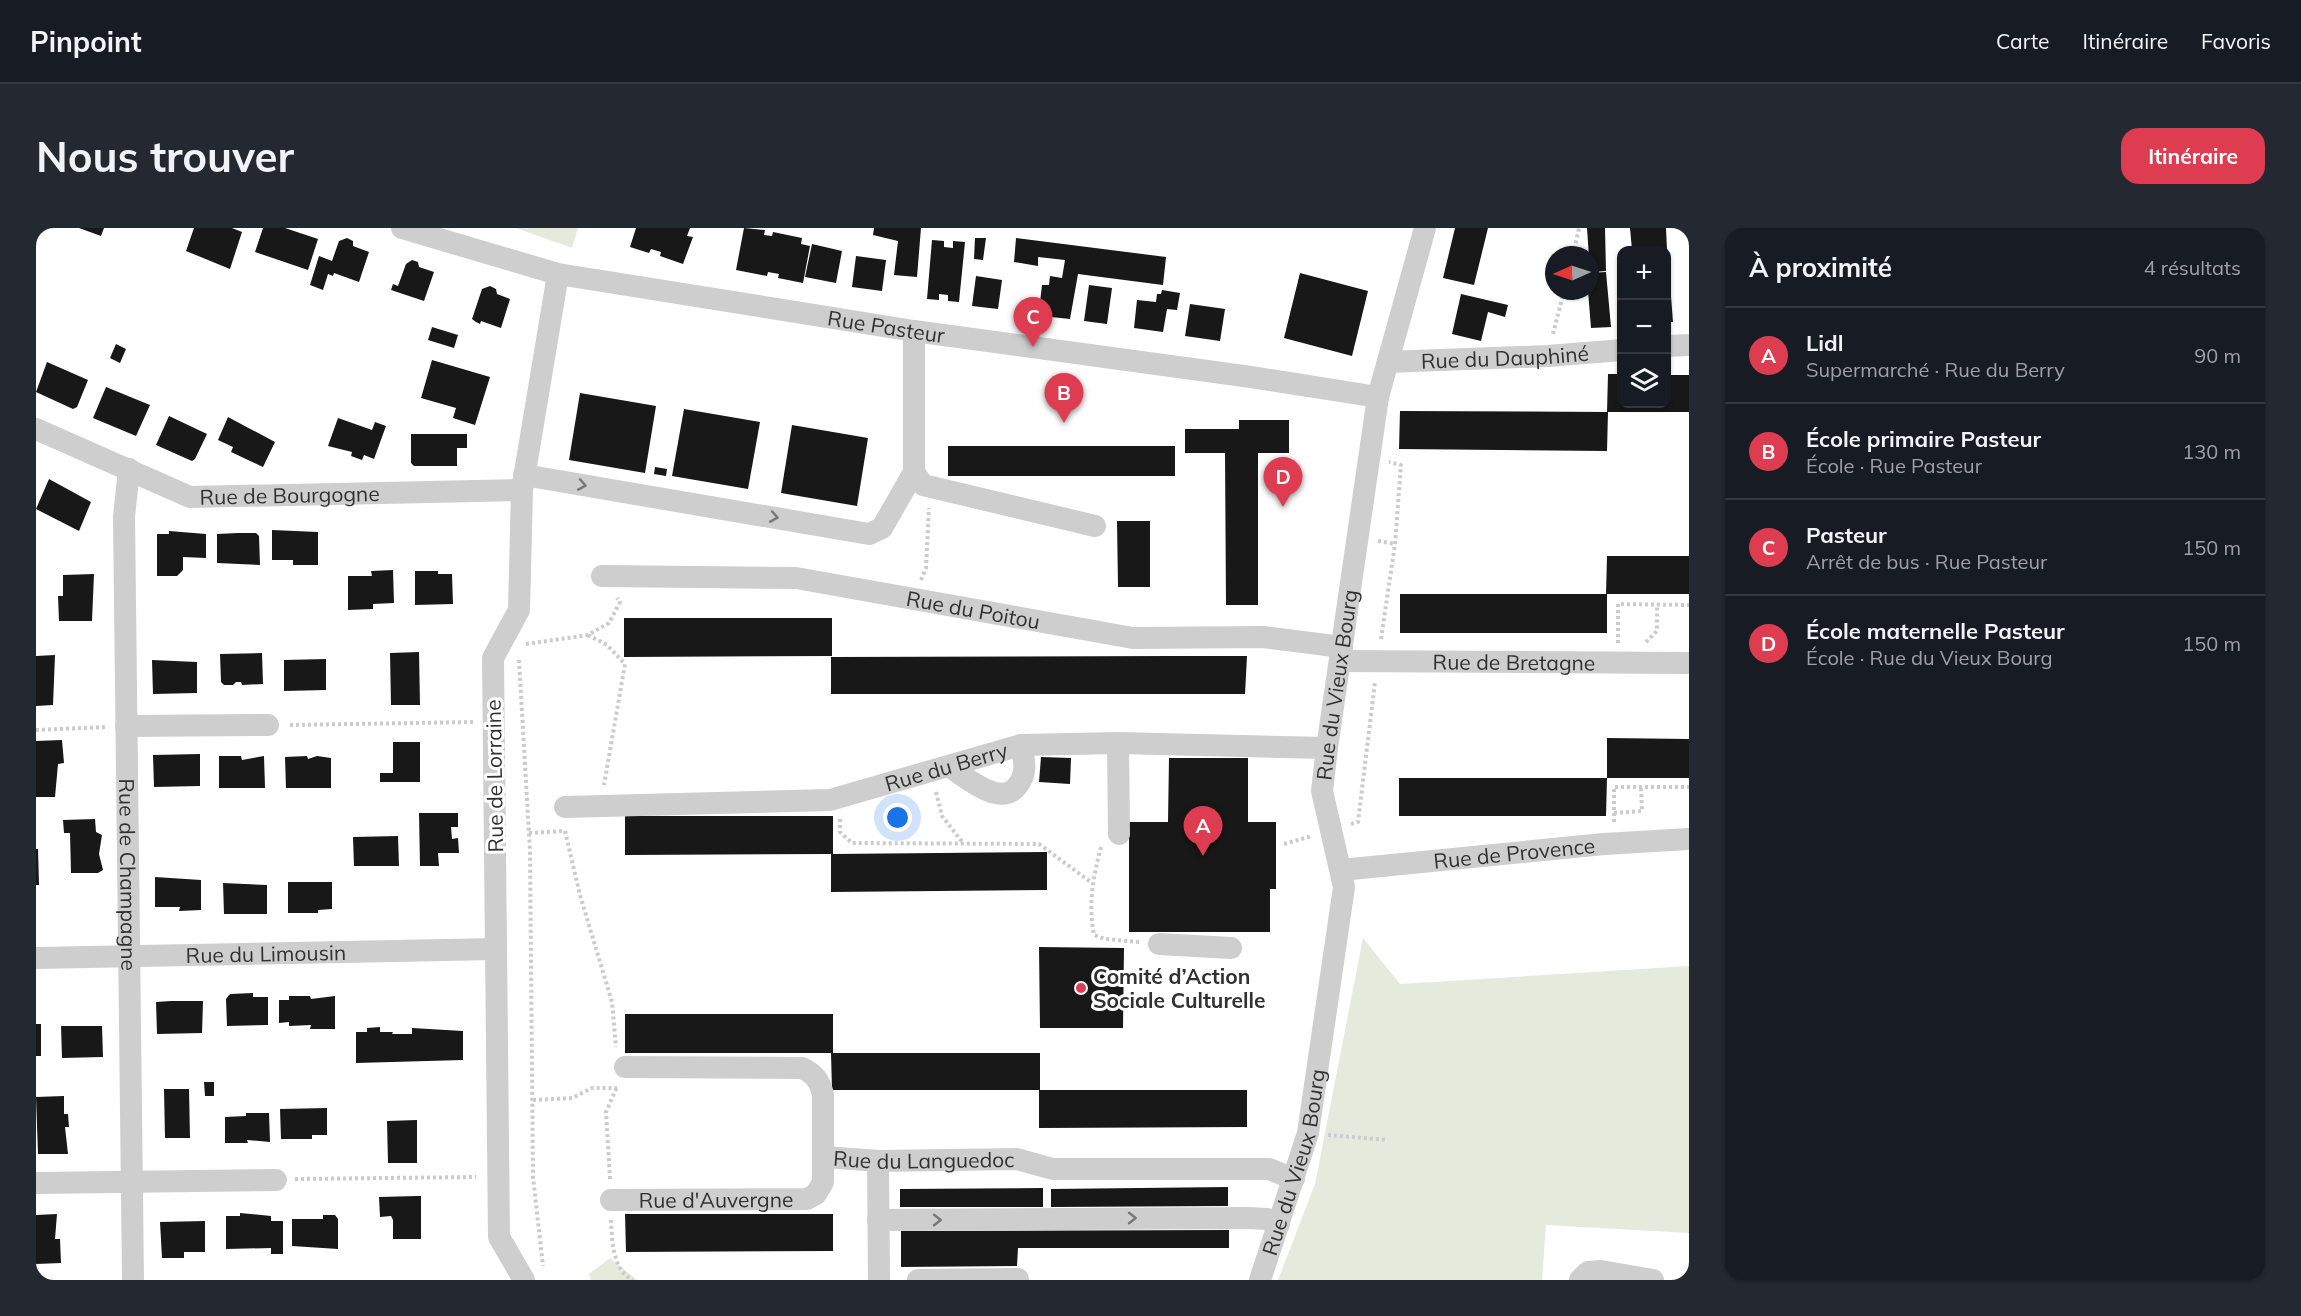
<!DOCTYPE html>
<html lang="fr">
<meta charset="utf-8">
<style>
body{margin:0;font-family:Mulish,sans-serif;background:#242831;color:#f1f3f6}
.controls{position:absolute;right:18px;top:18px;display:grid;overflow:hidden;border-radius:12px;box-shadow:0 2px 4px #0004}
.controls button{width:54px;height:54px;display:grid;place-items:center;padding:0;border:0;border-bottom:2px solid #363941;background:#171b24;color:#f1f3f6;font:30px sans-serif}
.compass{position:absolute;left:1509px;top:18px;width:54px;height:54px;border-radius:50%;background:#171b24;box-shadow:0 2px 4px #0004;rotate:267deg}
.you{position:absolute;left:862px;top:590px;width:21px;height:21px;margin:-15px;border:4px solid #fff;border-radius:50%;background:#1a73e8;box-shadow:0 0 0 9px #1a73e833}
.badge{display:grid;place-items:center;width:39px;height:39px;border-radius:50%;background:#de3d51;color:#fff;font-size:20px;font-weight:700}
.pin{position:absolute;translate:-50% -50px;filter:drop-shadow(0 2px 3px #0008)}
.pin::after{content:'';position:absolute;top:32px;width:21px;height:18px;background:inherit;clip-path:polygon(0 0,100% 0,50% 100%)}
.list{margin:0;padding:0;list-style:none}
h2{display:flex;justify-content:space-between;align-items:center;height:78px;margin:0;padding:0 24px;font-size:26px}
h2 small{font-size:20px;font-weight:400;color:#9ea1a6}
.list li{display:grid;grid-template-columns:39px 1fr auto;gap:18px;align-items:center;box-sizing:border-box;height:96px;padding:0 24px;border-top:2px solid #363941}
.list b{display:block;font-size:22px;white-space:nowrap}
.list p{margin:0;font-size:20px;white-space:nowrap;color:#9ea1a6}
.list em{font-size:20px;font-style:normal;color:#9ea1a6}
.icon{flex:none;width:33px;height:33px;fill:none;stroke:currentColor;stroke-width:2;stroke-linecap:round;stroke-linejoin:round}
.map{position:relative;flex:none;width:1653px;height:1052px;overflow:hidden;border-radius:18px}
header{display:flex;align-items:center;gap:36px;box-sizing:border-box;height:84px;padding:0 30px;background:#171b24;border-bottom:2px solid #363941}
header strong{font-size:28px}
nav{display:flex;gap:33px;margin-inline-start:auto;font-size:21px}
.intro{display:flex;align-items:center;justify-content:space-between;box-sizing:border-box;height:144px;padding:0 36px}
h1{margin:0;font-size:42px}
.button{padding:15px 27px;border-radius:18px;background:#de3d51;color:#fff;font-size:21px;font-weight:700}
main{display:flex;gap:36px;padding:0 36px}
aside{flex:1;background:#171b24;border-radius:18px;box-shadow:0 2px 4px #0004}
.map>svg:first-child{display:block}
.green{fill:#e5eadd}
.building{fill:#181818}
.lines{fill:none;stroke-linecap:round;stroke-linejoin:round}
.path{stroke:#cbcbcb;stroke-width:4;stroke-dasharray:3 3;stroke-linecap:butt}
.minor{stroke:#cecece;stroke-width:22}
.oneway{stroke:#787878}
.poi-dot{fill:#de3d51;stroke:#fff;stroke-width:2}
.labels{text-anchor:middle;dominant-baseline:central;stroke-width:6;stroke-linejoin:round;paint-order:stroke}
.street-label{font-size:21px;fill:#313131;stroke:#fff}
.poi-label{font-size:21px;font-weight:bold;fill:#313131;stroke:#fff;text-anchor:start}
</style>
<header>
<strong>Pinpoint</strong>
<nav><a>Carte</a><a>Itinéraire</a><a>Favoris</a></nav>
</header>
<div class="intro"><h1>Nous trouver</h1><a class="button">Itinéraire</a></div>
<main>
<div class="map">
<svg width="1653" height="1052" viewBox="0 0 1653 1052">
<rect width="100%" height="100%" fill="#fff"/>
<g class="green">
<path d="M 480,0 L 542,0 L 536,20 Z"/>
<path d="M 1327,710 L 1364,756 L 1653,738 L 1653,1005 L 1510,997 L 1506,1052 L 1242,1052 L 1279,956 Z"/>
<path d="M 574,1030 L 601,1052 L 555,1052 L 553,1046 Z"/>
</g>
<g class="building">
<path d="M 43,0 L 68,0 L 65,8 Z"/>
<path d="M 158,0 L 196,0 L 206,4 L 194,41 L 150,23 Z"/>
<path d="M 227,0 L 249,0 L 282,11 L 272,42 L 219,24 Z"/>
<path d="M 600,0 L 654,0 L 651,8 L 657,9 L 647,36 L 624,28 L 625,24 L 615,21 L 613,25 L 594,19 Z"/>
<path d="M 708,0 L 729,2 L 728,7 L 736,8 L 737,4 L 766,10 L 765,16 L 774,18 L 767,55 L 742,50 L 743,46 L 732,44 L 731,48 L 700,42 Z"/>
<path d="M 838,0 L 885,0 L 881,49 L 858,47 L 862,13 L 837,7 Z"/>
<path d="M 1419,0 L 1452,0 L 1438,57 L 1407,50 Z"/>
<path d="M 1551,0 L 1569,0 L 1570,43 L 1554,44 Z"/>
<path d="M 1594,0 L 1630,0 L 1631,22 L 1596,22 Z"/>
<path d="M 311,10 L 317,13 L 317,18 L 333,24 L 323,54 L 298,45 L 297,48 L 292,46 L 287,62 L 274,57 L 283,28 L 296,33 L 303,13 Z"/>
<path d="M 939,10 L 950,10 L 947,32 L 938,31 Z"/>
<path d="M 980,10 L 1130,29 L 1127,57 L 1042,46 L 1034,91 L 1015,89 L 1016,85 L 1003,83 L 1006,57 L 1013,57 L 1014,48 L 1026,50 L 1029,32 L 1002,29 L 1002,38 L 978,34 Z"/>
<path d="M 896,12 L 908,13 L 908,19 L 917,20 L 917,13 L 929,14 L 923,74 L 912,73 L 912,67 L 903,66 L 903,72 L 891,71 Z"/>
<path d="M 776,16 L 806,23 L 800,55 L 769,49 Z"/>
<path d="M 820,28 L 850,32 L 846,63 L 816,59 Z"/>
<path d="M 376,32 L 382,34 L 383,39 L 398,44 L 388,73 L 355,62 L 357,56 L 362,58 L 370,36 Z"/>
<path d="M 1630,43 L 1633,43 L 1637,94 L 1630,94 Z"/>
<path d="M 1570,44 L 1575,99 L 1555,100 L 1552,63 L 1554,63 L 1554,45 Z"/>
<path d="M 1264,45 L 1332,63 L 1316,128 L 1248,110 Z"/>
<path d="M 940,48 L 966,52 L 962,81 L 936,78 Z"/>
<path d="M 1053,57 L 1076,60 L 1071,96 L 1048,93 Z"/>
<path d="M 454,58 L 460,61 L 461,66 L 474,71 L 465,100 L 445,93 L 444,96 L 440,94 L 436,91 L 446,61 Z"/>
<path d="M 1126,62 L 1144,65 L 1141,82 L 1131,81 L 1127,104 L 1098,100 L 1101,72 L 1120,74 L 1121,66 L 1125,66 Z"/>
<path d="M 1425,66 L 1472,77 L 1469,89 L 1452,84 L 1445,113 L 1416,106 Z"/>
<path d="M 1154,76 L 1189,81 L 1184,113 L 1149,108 Z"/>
<path d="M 396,99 L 422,107 L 418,120 L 392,112 Z"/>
<path d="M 80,116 L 90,121 L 84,135 L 74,130 Z"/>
<path d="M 396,132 L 454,149 L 439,197 L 417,190 L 420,180 L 385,170 Z"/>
<path d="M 11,134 L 52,152 L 41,179 L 37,181 L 0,164 Z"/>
<path d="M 1572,146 L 1586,146 L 1586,176 L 1630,176 L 1630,147 L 1653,147 L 1653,184 L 1571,184 Z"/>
<path d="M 70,159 L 114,177 L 100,208 L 57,190 Z"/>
<path d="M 544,165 L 620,178 L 609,245 L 533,232 Z"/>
<path d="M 648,181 L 724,194 L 712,261 L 636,248 Z"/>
<path d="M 1364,183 L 1572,184 L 1571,223 L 1363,221 Z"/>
<path d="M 133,188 L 171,206 L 159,231 L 156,233 L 120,217 Z"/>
<path d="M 192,189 L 239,214 L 227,239 L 195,224 L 197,219 L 182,212 Z"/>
<path d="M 302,190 L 336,202 L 339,194 L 350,198 L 338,231 L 328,227 L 326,232 L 315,228 L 316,224 L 292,218 Z"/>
<path d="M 1203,192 L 1253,192 L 1253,225 L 1222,225 L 1222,377 L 1190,377 L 1189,225 L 1149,225 L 1149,201 L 1203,201 Z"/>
<path d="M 756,197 L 832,210 L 821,278 L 745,265 Z"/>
<path d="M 375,206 L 431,206 L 431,220 L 421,220 L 421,238 L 378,238 L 375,235 Z"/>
<rect x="912" y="218" width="227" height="30"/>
<path d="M 619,239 L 631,241 L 630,248 L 618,246 Z"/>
<path d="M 13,251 L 55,274 L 43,303 L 0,281 Z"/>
<path d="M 1081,293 L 1114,293 L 1114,359 L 1082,359 Z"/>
<path d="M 236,302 L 282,304 L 282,337 L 257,337 L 257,332 L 236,332 Z"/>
<path d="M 133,303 L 170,306 L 170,330 L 147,329 L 147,342 L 141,348 L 121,348 L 121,306 L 133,306 Z"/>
<path d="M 202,305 L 220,305 L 223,308 L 224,337 L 181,335 L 181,306 Z"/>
<path d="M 1571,328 L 1653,328 L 1653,366 L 1571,366 L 1571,405 L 1364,405 L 1364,366 L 1570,366 Z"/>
<path d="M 357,342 L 358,375 L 337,376 L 337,381 L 312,382 L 312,348 L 336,348 L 335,343 Z"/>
<path d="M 379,343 L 402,343 L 402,346 L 416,346 L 417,376 L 379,377 Z"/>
<path d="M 58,346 L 56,393 L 23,393 L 22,368 L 27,368 L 27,347 Z"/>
<path d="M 588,390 L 796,390 L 796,428 L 588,429 Z"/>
<path d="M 383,424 L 384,477 L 355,477 L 354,425 Z"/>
<path d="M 226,425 L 227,456 L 206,457 L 205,454 L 200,454 L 197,457 L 188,457 L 185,454 L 184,426 Z"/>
<path d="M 19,427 L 17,477 L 0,478 L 0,428 Z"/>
<path d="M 1136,428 L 1211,428 L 1209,466 L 795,466 L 795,429 Z"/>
<path d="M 290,431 L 290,462 L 248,463 L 248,432 Z"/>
<path d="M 116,432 L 161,434 L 161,465 L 117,466 Z"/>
<path d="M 1571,510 L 1653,511 L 1653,550 L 1571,550 Z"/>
<path d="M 26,512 L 28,535 L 22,536 L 19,569 L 0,569 L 0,513 Z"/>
<path d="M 357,514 L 384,514 L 384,554 L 344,554 L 344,545 L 357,545 Z"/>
<path d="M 164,526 L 164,558 L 118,559 L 117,527 Z"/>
<path d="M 183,528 L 205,528 L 206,532 L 228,528 L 229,560 L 183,560 Z"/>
<path d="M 271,528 L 272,531 L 281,528 L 295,530 L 295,560 L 250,560 L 249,529 Z"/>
<path d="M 1005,529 L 1035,530 L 1034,556 L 1003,554 Z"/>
<path d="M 1133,530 L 1212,530 L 1212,594 L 1240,594 L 1240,661 L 1234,661 L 1234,704 L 1093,704 L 1093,594 L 1132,594 Z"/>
<path d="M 1363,550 L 1571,550 L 1570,588 L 1363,588 Z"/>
<path d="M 383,585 L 422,585 L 422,599 L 415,599 L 416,611 L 422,610 L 423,625 L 402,625 L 403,638 L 384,638 Z"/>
<path d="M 589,588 L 797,588 L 797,626 L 1011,624 L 1011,662 L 795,664 L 795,626 L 589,627 Z"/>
<path d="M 59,591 L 60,604 L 66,607 L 63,626 L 67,642 L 62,645 L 35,645 L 34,605 L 28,605 L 27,592 Z"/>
<path d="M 362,608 L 363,638 L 318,638 L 317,609 Z"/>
<path d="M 0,621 L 2,621 L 3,657 L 0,657 Z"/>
<path d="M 119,649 L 165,652 L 165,682 L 143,683 L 144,679 L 119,679 Z"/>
<path d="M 252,654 L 296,654 L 296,681 L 282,682 L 282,685 L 252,685 Z"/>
<path d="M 187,655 L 231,657 L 231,686 L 188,686 Z"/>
<path d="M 1003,719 L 1088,720 L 1087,800 L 1004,800 Z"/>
<path d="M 217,765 L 217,769 L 232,769 L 232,797 L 191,798 L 190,771 L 194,766 Z"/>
<path d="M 253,768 L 274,768 L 275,771 L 299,768 L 299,801 L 274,801 L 275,797 L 253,798 L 253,794 L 243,795 L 243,772 L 253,772 Z"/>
<path d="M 135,773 L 167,773 L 166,805 L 121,806 L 120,774 Z"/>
<rect x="589" y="786" width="208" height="39"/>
<rect x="0" y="796" width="5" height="32"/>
<path d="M 25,798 L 66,798 L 67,829 L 26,830 Z"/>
<path d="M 344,799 L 344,804 L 357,804 L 356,806 L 376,806 L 376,800 L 427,803 L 427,832 L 320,835 L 320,804 L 331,804 L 331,800 Z"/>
<path d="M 795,825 L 1004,825 L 1004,862 L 1211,862 L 1211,899 L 1003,900 L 1003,862 L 796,862 Z"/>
<path d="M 168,854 L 178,854 L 178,868 L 169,868 Z"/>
<path d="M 128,861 L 153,861 L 154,910 L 129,910 Z"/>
<path d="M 28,868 L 28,886 L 32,886 L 33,899 L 29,899 L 32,926 L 2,926 L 0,869 Z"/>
<path d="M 291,880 L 291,907 L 276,907 L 276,911 L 245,911 L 244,881 Z"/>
<path d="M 210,885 L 233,885 L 234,914 L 211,912 L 212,915 L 189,915 L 189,889 L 210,888 Z"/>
<path d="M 381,892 L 381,935 L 352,935 L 351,893 Z"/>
<path d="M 1192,959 L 1192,978 L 1015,979 L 1015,961 Z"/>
<path d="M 1007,960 L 1007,979 L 864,979 L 864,961 Z"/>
<path d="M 381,968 L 385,968 L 385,1011 L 357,1011 L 357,992 L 355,988 L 344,989 L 343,969 Z"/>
<path d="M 204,985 L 235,988 L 235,993 L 247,993 L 247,1026 L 235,1026 L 235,1020 L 190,1021 L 190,988 L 204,988 Z"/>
<path d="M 21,986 L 19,1011 L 24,1011 L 25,1035 L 0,1036 L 0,987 Z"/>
<path d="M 589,986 L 797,986 L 797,1023 L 590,1024 Z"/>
<path d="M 287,987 L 299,987 L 302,991 L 302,1021 L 256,1018 L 256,991 L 287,991 Z"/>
<path d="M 169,993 L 169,1024 L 148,1024 L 148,1030 L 126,1030 L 124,994 Z"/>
<path d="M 1193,1002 L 1193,1020 L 982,1020 L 981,1038 L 865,1039 L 865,1003 Z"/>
</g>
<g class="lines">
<g class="path">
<path d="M 1537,27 L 1543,0"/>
<path d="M 1517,106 L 1528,63"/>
<path d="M 1342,313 L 1359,316"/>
<path d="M 885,352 L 890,340 L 893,280"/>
<path d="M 552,407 L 571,417 L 589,436 L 568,557"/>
<path d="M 1345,411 L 1359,316 L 1365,237 L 1353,234"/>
<path d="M 1610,414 L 1621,403 L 1621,376"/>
<path d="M 1582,415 L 1582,376 L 1653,377"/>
<path d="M 490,416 L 552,407 L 573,395 L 584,374 L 581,370"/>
<path d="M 483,432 L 494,623 L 497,949 L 507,1038"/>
<path d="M 254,497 L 438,494"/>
<path d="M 0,502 L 71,499"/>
<path d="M 900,564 L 906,588 L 927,615"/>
<path d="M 1578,585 L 1606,583 L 1605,559"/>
<path d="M 804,591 L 804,604 L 816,615 L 1003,616 L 1056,655"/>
<path d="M 1578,594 L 1578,559 L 1653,559"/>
<path d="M 1315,596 L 1322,594 L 1339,454"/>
<path d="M 529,603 L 544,667 L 576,774 L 580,819"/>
<path d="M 493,605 L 528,603"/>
<path d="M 1248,616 L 1276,608"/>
<path d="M 1065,619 C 1057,649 1052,676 1058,707 L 1069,711 L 1104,714"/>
<path d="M 497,872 L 536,870 L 556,860 L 581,860"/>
<path d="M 1292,907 L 1351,912"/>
<path d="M 259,951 L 440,949"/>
<path d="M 574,951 L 570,884 L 581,859"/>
<path d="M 575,992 C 576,1010 576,1043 597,1052"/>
</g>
<g class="minor">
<path id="s1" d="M 366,0 L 522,46 L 878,103 L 1215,149 L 1342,169"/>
<path d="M 878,103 L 878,244 L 887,257 L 1059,298"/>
<path d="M 1630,118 L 1653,117"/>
<path id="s2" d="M 1352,134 L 1512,128 L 1586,122"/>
<path id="s3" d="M 0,201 L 154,269 L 486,262"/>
<path id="s4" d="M 93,241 L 88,289 L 97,1052"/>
<path d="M 488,247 L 833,306 L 846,300 L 878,244"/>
<path id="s5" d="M 566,348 L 760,350 L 1097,410 L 1227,409 L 1306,419"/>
<path id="s6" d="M 1304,433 L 1653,435"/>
<path d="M 90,498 L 232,497"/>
<path d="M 1082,515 L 1083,606"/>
<path d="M 913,538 C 929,549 966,581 982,557 C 992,544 988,531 985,517"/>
<path id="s7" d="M 529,579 L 794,572 L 985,517 L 1082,515 L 1291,520"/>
<path id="s8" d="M 1305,642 L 1568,616 L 1653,611"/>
<path d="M 1123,716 L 1195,720"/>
<path id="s9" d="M 0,730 L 460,721"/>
<path id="s10" d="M 789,929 L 842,933 L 981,931 L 1017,941 L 1233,941 L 1258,951"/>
<path d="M 842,933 L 843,1052"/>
<path d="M 0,955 L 240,952"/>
<path id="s11" d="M 575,972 L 771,971 L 780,966 L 787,954 L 787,866 C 783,852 779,846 766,840 L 589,839"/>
<path d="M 842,992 L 1212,990 L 1231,991 L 1243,996"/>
<path d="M 488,1052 L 463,1009 L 457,430 L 483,382 L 486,262 L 522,46"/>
<path d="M 882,1052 L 982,1051"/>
<path id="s12" d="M 1224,1052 L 1272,905 L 1308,659 L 1286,563 L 1291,520 L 1342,169 L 1389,0"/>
<path d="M 1544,1052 L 1552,1044 L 1565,1043 L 1617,1052"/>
</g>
</g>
<defs><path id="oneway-chevron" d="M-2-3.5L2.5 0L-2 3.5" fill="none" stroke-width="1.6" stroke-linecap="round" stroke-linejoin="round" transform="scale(1.5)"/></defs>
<g class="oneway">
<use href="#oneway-chevron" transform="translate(546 257) rotate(10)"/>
<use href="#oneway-chevron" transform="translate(738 289) rotate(10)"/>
<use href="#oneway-chevron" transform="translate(1096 990)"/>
<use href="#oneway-chevron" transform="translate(901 992)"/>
</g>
<circle class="poi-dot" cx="1045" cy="760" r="6"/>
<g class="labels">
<g class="street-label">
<text stroke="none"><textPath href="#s1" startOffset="495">Rue Pasteur</textPath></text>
<text stroke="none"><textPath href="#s2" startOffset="117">Rue du Dauphiné</textPath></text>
<text stroke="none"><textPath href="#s3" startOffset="268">Rue de Bourgogne</textPath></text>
<text stroke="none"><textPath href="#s5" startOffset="374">Rue du Poitou</textPath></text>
<text stroke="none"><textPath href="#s6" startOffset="174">Rue de Bretagne</textPath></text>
<text stroke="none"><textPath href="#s12" startOffset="609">Rue du Vieux Bourg</textPath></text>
<text stroke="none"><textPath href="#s7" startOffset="386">Rue du Berry</textPath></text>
<text transform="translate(458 548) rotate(-91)">Rue de Lorraine</text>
<text stroke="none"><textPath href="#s8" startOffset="174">Rue de Provence</textPath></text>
<text stroke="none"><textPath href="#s4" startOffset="406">Rue de Champagne</textPath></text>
<text stroke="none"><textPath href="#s9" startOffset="230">Rue du Limousin</textPath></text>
<text stroke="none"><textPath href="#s10" startOffset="99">Rue du Languedoc</textPath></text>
<text stroke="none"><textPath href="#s12" startOffset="123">Rue du Vieux Bourg</textPath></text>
<text stroke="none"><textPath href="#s11" startOffset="105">Rue d'Auvergne</textPath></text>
</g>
<g class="poi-label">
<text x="1057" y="748">Comité d’Action<tspan x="1057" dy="24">Sociale Culturelle</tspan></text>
</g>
</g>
</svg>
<div class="controls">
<button>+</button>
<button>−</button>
<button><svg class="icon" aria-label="layers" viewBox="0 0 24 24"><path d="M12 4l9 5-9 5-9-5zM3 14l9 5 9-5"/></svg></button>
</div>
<svg class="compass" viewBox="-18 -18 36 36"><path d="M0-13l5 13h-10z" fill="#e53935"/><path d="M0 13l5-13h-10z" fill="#9ea1a6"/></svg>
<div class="you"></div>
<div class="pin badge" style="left:1167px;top:628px">A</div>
<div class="pin badge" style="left:1028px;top:195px">B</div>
<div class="pin badge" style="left:997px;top:119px">C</div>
<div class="pin badge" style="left:1247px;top:279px">D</div>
</div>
<aside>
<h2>À proximité<small>4 résultats</small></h2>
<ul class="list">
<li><span class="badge">A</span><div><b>Lidl</b><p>Supermarché · Rue du Berry</p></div><em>90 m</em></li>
<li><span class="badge">B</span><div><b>École primaire Pasteur</b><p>École · Rue Pasteur</p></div><em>130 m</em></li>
<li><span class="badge">C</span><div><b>Pasteur</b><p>Arrêt de bus · Rue Pasteur</p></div><em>150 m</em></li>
<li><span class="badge">D</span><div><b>École maternelle Pasteur</b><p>École · Rue du Vieux Bourg</p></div><em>150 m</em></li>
</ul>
</aside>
</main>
